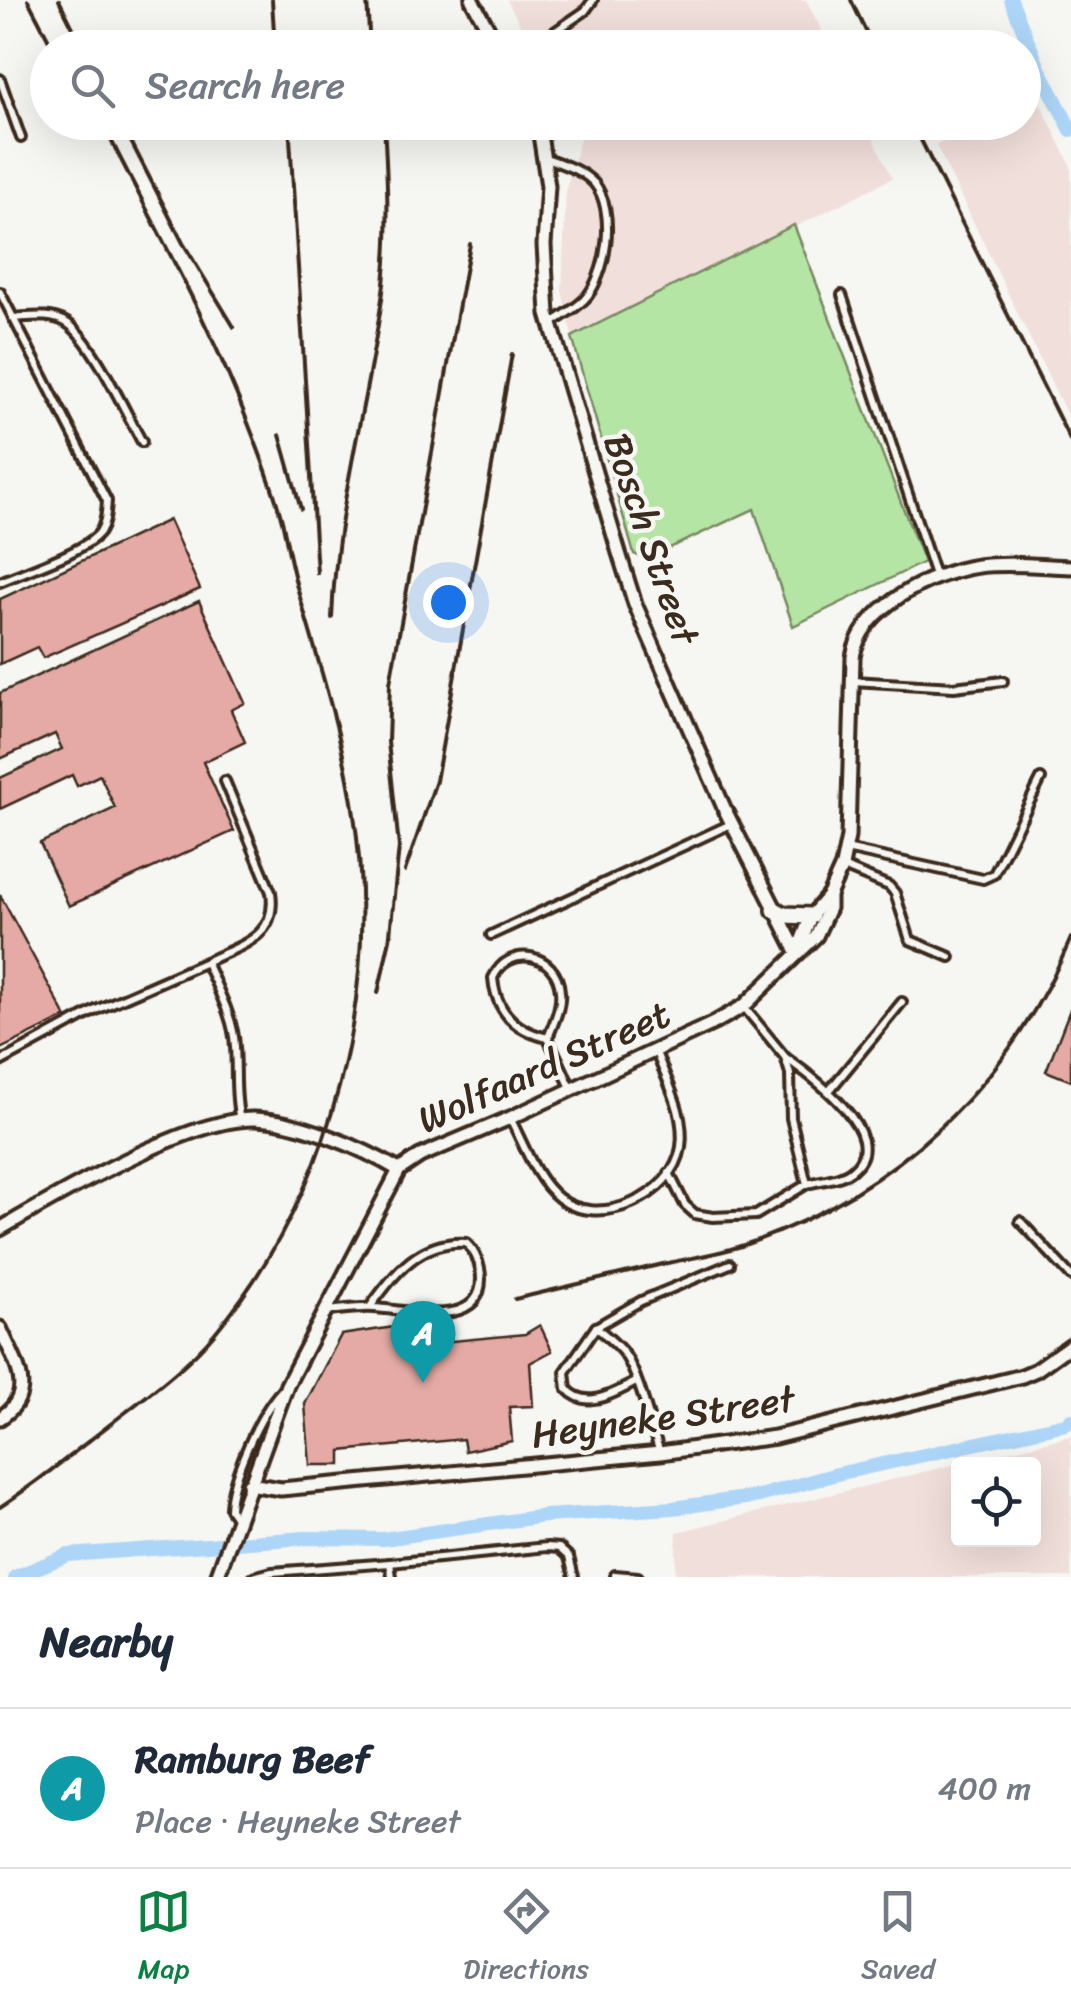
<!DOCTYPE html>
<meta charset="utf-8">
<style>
body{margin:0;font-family:Sriracha,sans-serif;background:#f2f2f3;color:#1f2937}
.controls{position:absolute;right:30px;bottom:30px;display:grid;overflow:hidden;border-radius:10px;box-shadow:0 10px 40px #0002}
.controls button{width:90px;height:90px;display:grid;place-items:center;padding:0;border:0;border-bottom:2px solid #e0e1e3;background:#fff;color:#1f2937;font:50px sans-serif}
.you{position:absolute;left:448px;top:602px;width:35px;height:35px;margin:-25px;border:8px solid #fff;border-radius:50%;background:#1a73e8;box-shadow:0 0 0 15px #1a73e833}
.badge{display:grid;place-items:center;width:65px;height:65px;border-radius:50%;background:#0b8043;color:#fff;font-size:32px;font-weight:700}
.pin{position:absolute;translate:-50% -82px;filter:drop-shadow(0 2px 5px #0008)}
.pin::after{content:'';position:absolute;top:52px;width:35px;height:30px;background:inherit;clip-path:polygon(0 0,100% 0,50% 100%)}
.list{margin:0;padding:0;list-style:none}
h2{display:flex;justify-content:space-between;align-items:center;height:130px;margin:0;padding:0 40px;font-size:42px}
h2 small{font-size:32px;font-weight:400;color:#747a83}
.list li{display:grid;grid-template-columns:65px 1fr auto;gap:30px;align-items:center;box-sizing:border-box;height:160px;padding:0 40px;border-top:2px solid #e0e1e3}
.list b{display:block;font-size:38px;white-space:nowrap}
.list p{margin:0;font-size:32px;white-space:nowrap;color:#747a83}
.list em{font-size:32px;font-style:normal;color:#747a83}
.icon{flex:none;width:55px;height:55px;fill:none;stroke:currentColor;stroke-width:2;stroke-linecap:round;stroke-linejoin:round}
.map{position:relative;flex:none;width:1071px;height:1577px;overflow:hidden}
.search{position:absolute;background:#fff;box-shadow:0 10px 40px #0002;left:30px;right:30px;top:30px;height:110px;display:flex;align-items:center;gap:25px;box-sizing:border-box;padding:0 35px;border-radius:55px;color:#747a83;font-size:38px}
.sheet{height:290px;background:#fff}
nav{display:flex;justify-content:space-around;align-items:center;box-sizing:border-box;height:140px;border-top:2px solid #e0e1e3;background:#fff;font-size:28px;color:#747a83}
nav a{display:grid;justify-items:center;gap:5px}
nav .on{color:#0b8043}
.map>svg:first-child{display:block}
.built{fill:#f1dfdb;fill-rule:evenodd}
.green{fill:#b4e5a4;stroke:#788861;stroke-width:2.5}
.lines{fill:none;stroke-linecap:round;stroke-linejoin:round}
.canal{stroke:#add5f7;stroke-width:14}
.building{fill:#e5aaa5;stroke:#3b2a1e;stroke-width:2.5}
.lane-casing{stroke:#3b2a1e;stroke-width:14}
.street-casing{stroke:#3b2a1e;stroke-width:19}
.secondary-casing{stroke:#3b2a1e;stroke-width:22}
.lane{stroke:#f6f6f2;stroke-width:6}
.street{stroke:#f6f6f2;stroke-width:11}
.secondary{stroke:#f6f6f2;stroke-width:15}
.rail{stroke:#3b2a1e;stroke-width:4}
.labels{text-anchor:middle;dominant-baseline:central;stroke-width:9;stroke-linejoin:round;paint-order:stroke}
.street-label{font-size:38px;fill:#3b2a1e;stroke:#f6f6f2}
</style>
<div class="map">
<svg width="1071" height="1577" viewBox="0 0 1071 1577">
<rect width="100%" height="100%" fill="#f6f6f2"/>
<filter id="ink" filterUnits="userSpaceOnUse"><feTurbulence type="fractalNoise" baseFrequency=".01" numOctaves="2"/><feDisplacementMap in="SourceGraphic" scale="20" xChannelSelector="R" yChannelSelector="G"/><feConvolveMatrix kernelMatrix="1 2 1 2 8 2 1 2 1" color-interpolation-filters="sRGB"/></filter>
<g filter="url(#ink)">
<g class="built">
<path d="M 507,0 L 806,0 L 830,47 L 532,47 Z"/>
<path d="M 1039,101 L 1071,166 L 1071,423 L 936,145 L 989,123 L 1024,122 L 1024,107 Z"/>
<path d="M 571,123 L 866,123 L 892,178 L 573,339 L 562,291 L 566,189 L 580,140 Z"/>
<path d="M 1071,1436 L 1071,1577 L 675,1577 L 677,1532 ZM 958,1464 L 1034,1464 L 1034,1540 L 958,1540 Z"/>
</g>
<path class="green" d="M 794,225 L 924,562 L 793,626 L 754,509 L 646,559 L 634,554 L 572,337 Z"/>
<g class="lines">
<g class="canal">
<path d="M 1011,0 L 1039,68 L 1071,130"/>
<path d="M 15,1577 L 68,1555 L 306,1538 L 383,1539 L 545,1516 L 673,1508 L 759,1496 L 837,1474 L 1066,1424 L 1071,1420"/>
</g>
</g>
<g class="building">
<path d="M 169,520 L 200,589 L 43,658 L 37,647 L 0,664 L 0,599 Z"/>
<path d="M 199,601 L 245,703 L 231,710 L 245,742 L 203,762 L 234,831 L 69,906 L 40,843 L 115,808 L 100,775 L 77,786 L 72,775 L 0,809 L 0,778 L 62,749 L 55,734 L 0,759 L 0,693 Z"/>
<path d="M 0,895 L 66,1017 L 0,1049 Z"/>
<path d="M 1071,1007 L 1071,1081 L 1046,1071 Z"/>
<path d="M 441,1320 L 442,1342 L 525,1334 L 540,1325 L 552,1351 L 530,1363 L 533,1406 L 509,1407 L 512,1441 L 465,1451 L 463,1439 L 341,1451 L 341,1465 L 310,1465 L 305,1404 L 341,1335 Z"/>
</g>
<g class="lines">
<g class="lane-casing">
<g id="lane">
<path d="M 531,48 L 585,11 L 593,0"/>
<path d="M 0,79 L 21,138"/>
<path d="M 546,158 C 562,164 582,170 594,183 C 617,210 607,276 584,300 C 575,309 562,316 552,323"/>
<path d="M 0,292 L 107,501 C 106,512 106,523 100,532 C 85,552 24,571 0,582"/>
<path d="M 842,295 L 936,578"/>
<path d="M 13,318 C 31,317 51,313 67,323 C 92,339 126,413 142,442"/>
<path d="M 853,681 L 954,687 L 1003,681"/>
<path d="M 846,849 L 983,879 L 994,874 L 1041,779"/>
<path d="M 843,867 L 889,886 L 895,893 L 910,940 L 950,957"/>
<path d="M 491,935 L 731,824"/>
<path d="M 206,962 C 240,945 278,938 271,892 L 225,781"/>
<path d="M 548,1038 C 516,1031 496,1012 493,978 C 509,943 557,953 560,991 C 562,1007 553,1024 548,1038 L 572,1090"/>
<path d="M 786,1058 C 810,1075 893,1135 853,1169 C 843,1179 821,1180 807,1184"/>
<path d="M 0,1062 L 96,1010 L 206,962 C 217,988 234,1018 235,1047 C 237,1072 234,1095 240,1120"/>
<path d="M 829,1091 L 902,1002"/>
<path d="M 511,1120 C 524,1145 536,1180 559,1198 C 598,1230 674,1196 681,1147 C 686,1114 667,1082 656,1052"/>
<path d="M 669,1173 L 685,1205 L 695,1214 L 713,1217 L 756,1215 L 807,1184 L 791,1118 L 790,1074 L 785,1057 L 744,1007"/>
<path d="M 1020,1221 L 1071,1276"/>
<path d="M 326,1311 C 342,1310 358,1307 374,1308 C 405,1309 481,1331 481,1279 C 481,1266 476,1252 466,1243 C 420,1240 395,1273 370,1307"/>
<path d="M 596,1327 L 641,1301 L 730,1264"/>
<path d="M 636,1382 C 614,1393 587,1411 567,1389 L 565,1372 L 596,1327 C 606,1336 617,1344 625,1355 C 639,1376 651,1426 660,1453"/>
<path d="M 237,1519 L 230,1509 C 231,1477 260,1413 282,1390"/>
<path d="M 615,1575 L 638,1577"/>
<path d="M 253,1577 L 272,1572 L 390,1563"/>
<path d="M 392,1577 L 390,1563 L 547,1547 L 559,1548 L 569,1557 L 574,1577"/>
</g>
</g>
<g class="street-casing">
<g id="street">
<path d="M 472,0 L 499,48"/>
<path d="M 538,122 L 548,186 L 544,245 L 548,314 L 619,553 L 635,604 L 725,810 L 797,952"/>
<path d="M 797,952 L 811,916 L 829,895"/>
<path d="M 0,1229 C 58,1195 189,1118 254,1119 C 297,1120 362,1148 399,1170"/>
<path d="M 0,1328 C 14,1361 39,1393 0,1418"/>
<path d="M 249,1484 L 281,1489 L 660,1453 L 775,1437 L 1022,1376 L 1036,1370 L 1071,1345"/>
<path d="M 217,1577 L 287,1385 L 399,1170 L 420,1156 L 510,1118 L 714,1023 L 744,1006 L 816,936 L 829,908 L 829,895 L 842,866 L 848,837 L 853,657 C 861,607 931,573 978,566 C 1008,562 1041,566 1071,567"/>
</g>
</g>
<g class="secondary-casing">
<path id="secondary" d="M 775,910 L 784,915 L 811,916"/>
</g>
<use href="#lane" class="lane"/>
<use href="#street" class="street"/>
<use href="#secondary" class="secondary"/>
<g class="rail">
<path d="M 28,0 L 53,48"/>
<path d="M 59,0 L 83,48"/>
<path d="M 272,0 L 275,48"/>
<path d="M 367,0 L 370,48"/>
<path d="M 851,0 L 874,48"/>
<path d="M 121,122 L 183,243 L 234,327"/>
<path d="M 289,122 L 317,573"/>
<path d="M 912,122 L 1071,442"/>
<path d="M 280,435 L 301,509"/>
<path d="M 332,618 C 336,504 370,396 384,284 C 390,230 387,176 384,122"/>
<path d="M 405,871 L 436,781 L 512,354"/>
<path d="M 389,944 L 399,847 L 388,742 L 390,683 L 470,244"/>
<path d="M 378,993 L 391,934"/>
<path d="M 515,1299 C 564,1287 614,1276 663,1264 C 690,1258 718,1254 744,1245 C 895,1193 1009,1084 1071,938"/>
<path d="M 0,1507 C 44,1478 84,1444 126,1412 C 157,1388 189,1364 214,1334 C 334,1190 382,991 353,808 C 342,735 319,664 299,594 C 292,571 288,548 283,525 C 275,492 262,459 250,428 C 210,322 152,223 102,122"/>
</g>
</g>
</g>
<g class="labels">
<g class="street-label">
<text transform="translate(651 539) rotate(71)">Bosch Street</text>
<text transform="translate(544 1067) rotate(-24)">Wolfaard Street</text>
<text transform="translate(663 1417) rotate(-8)">Heyneke Street</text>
</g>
</g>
</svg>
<div class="controls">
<button><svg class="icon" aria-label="locate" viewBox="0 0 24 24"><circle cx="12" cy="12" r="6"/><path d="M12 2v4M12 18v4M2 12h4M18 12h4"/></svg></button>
</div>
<div class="you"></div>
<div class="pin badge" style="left:423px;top:1383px;background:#0f9aa8">A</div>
<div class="search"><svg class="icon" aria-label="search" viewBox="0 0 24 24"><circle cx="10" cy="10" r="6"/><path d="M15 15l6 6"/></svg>Search here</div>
</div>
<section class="sheet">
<h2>Nearby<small></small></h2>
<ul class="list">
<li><span class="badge" style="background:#0f9aa8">A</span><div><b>Ramburg Beef</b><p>Place · Heyneke Street</p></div><em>400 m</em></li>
</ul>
</section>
<nav>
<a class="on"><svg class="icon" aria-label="map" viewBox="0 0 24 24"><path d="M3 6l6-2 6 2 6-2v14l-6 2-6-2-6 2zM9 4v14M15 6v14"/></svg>Map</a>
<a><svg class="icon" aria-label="directions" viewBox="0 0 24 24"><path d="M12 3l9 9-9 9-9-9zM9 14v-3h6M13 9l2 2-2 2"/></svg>Directions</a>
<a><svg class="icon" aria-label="saved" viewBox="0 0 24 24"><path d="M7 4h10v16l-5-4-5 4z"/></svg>Saved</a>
</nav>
